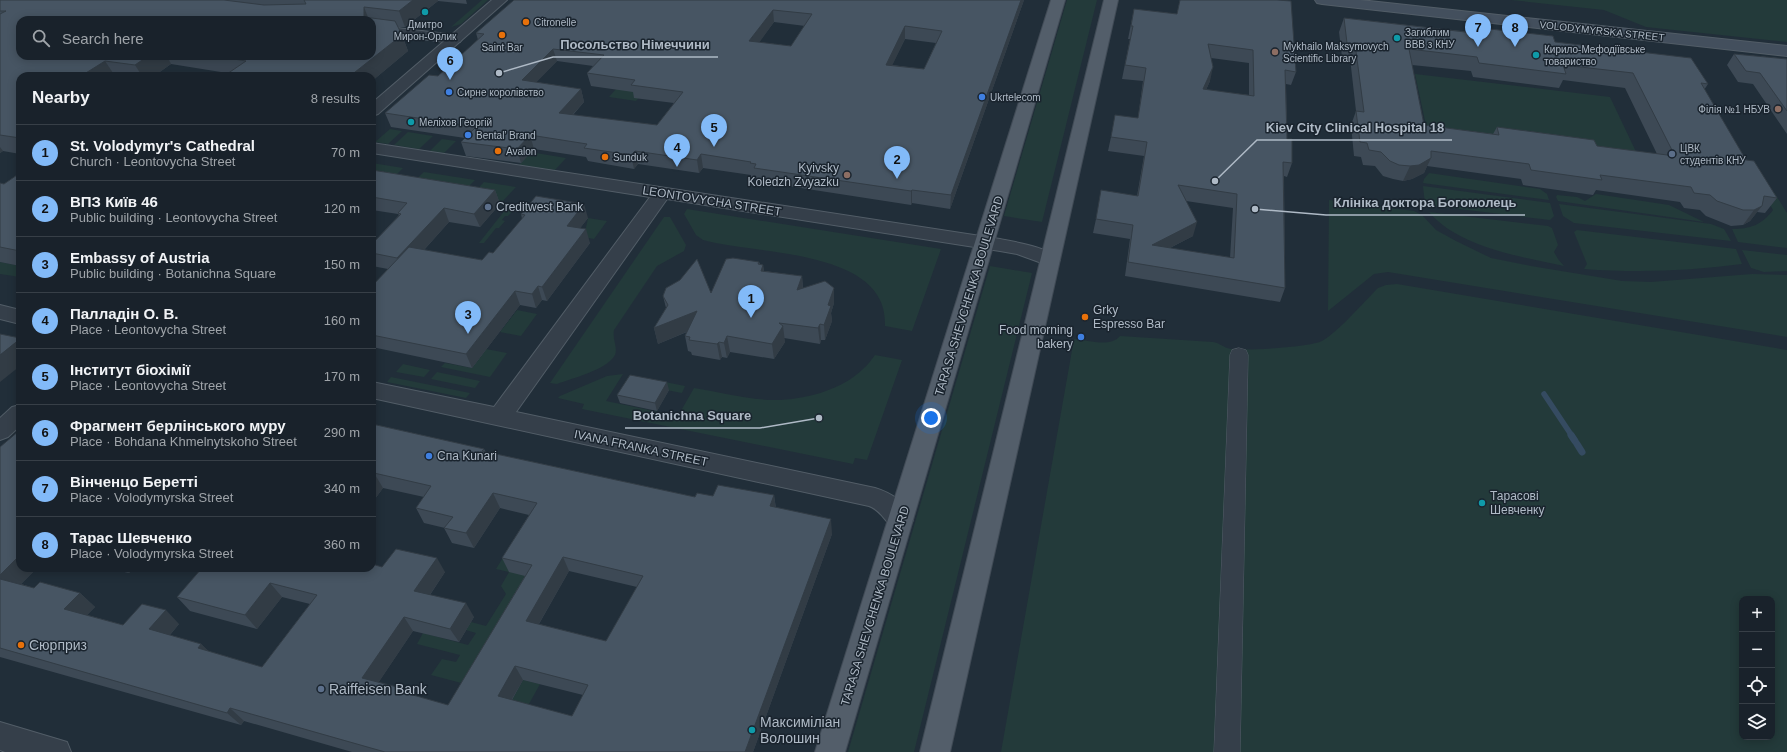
<!DOCTYPE html>
<meta charset="utf-8">
<style>
body{margin:0;font-family:Arial,sans-serif;background:#262f37;color:#f1f3f6}
.controls{position:absolute;right:12px;bottom:12px;display:grid;overflow:hidden;border-radius:8px;box-shadow:0 2px 10px #0003}
.controls button{width:36px;height:36px;display:grid;place-items:center;padding:0;border:0;border-bottom:1px solid #373f47;background:#19222b;color:#f1f3f6;font:20px sans-serif}
.you{position:absolute;left:931px;top:418px;width:14px;height:14px;margin:-10px;border:3px solid #fff;border-radius:50%;background:#1a73e8;box-shadow:0 0 0 6px #1a73e833}
.badge{display:grid;place-items:center;width:26px;height:26px;border-radius:50%;background:#82baf8;color:#111;font-size:13px;font-weight:700}
.pin{position:absolute;translate:-50% -33px;filter:drop-shadow(0 1px 2px #0008)}
.pin::after{content:'';position:absolute;top:21px;width:14px;height:12px;background:inherit;clip-path:polygon(0 0,100% 0,50% 100%)}
.list{margin:0;padding:0;list-style:none}
h2{display:flex;justify-content:space-between;align-items:center;height:52px;margin:0;padding:0 16px;font-size:17px}
h2 small{font-size:13px;font-weight:400;color:#9fa4a9}
.list li{display:grid;grid-template-columns:26px 1fr auto;gap:12px;align-items:center;box-sizing:border-box;height:56px;padding:0 16px;border-top:1px solid #373f47}
.list b{display:block;font-size:15px;white-space:nowrap}
.list p{margin:0;font-size:13px;white-space:nowrap;color:#9fa4a9}
.list em{font-size:13px;font-style:normal;color:#9fa4a9}
.icon{flex:none;width:22px;height:22px;fill:none;stroke:currentColor;stroke-width:2;stroke-linecap:round;stroke-linejoin:round}
.map{position:relative;flex:none;width:1787px;height:752px;overflow:hidden}
.search{position:absolute;background:#19222b;box-shadow:0 2px 10px #0003;left:16px;top:16px;width:360px;height:44px;display:flex;align-items:center;gap:10px;box-sizing:border-box;padding:0 14px;border-radius:12px;color:#9fa4a9;font-size:15px}
.panel{position:absolute;background:#19222b;box-shadow:0 2px 10px #0003;left:16px;top:72px;width:360px;height:500px;border-radius:12px}
.map>svg:first-child{display:block}
.green{fill:#233a3a;fill-rule:evenodd}
.lines{fill:none;stroke-linecap:round;stroke-linejoin:round}
.stream-far1{stroke:#354b61;stroke-width:5.5}
.stream{stroke:#354b61;stroke-width:7}
.pedestrian-casing{stroke:#525d67;stroke-width:1}
.minor-casing{stroke:#525d67;stroke-width:2}
.tertiary-casing{stroke:#525d67;stroke-width:2}
.secondary-casing{stroke:#525d67;stroke-width:2}
.primary-casing{stroke:#414b56;stroke-width:2}
.pedestrian{fill:#353f4a;fill-rule:evenodd}
.minor{fill:#353f4a;fill-rule:evenodd}
.tertiary{fill:#353f4a;fill-rule:evenodd}
.secondary{fill:#434f5d;fill-rule:evenodd}
.primary{fill:#535e6a;fill-rule:evenodd}
.wall{fill:#3d4955;fill-rule:evenodd}
.shaded-wall{fill:#323c45}
.building{fill:#475563;stroke:#323c45;fill-rule:evenodd}
.culture-dot{fill:#0f9aa8;stroke:#1a242e;stroke-width:1.5}
.food-dot{fill:#e8710a;stroke:#1a242e;stroke-width:1.5}
.education-dot{fill:#8d6e63;stroke:#1a242e;stroke-width:1.5}
.shop-dot{fill:#3f7fe0;stroke:#1a242e;stroke-width:1.5}
.service-dot{fill:#5c6f8a;stroke:#1a242e;stroke-width:1.5}
.labels{text-anchor:middle;dominant-baseline:central;stroke-width:3;stroke-linejoin:round;paint-order:stroke}
.far-poi-label{font-size:10px;fill:#afbac6;stroke:#1a242e;text-anchor:start}
.far-street-label{font-size:10px;fill:#afbac6;stroke:#1a242e}
.poi-label{font-size:12px;fill:#afbac6;stroke:#1a242e;text-anchor:start}
.street-label{font-size:12px;fill:#afbac6;stroke:#1a242e}
.near-poi-label{font-size:14px;fill:#afbac6;stroke:#1a242e;text-anchor:start}
.leader{fill:none;stroke:#afbac6;stroke-width:1.5}
.callout-dot{fill:#afbac6;stroke:#1a242e;stroke-width:1.5}
.callout-label{font-size:13px;text-anchor:middle;font-weight:bold;fill:#afbac6;stroke:#1a242e;stroke-width:3;stroke-linejoin:round;paint-order:stroke}
</style>
<div class="map">
<svg width="1787" height="752" viewBox="0 0 1787 752">
<rect width="100%" height="100%" fill="#212e39"/>
<g class="green">
<path d="M 482,0 L 488,0 L 461,24 L 451,27 Z"/>
<path d="M 1067,0 L 1097,0 L 1042,222 L 1004,216 Z"/>
<path d="M 1511,0 L 1787,0 L 1787,42 L 1646,27 L 1604,10 Z"/>
<path d="M 1415,74 L 1610,97 L 1638,156 L 1427,130 Z"/>
<path d="M 616,89 L 646,89 L 636,101 L 609,97 Z"/>
<path d="M 390,129 L 402,131 L 388,144 L 375,142 Z"/>
<path d="M 408,132 L 433,136 L 419,149 L 394,145 Z"/>
<path d="M 442,139 L 456,141 L 444,153 L 430,151 Z"/>
<path d="M 530,152 L 566,158 L 555,170 L 519,165 Z"/>
<path d="M 372,163 L 403,168 L 390,181 L 372,178 Z"/>
<path d="M 424,172 L 475,180 L 462,193 L 411,184 Z"/>
<path d="M 1429,173 L 1540,189 L 1547,194 L 1549,200 L 1423,183 L 1424,179 Z"/>
<path d="M 484,182 L 516,187 L 500,204 L 468,199 Z"/>
<path d="M 1423,186 L 1550,203 L 1554,216 L 1550,220 L 1425,205 Z"/>
<path d="M 1766,191 L 1774,192 L 1787,213 L 1787,248 L 1738,242 L 1732,229 C 1750,229 1762,225 1773,210 L 1763,192 Z"/>
<path d="M 1596,194 L 1669,205 L 1704,222 L 1558,201 L 1556,197 L 1557,195 L 1577,197 L 1585,201 Z"/>
<path d="M 1329,200 L 1414,211 L 1422,215 L 1436,230 L 1456,241 L 1491,258 L 1531,266 L 1622,281 L 1651,282 L 1752,274 L 1787,275 L 1787,337 L 1388,272 L 1374,274 L 1328,311 Z"/>
<path d="M 1559,204 L 1711,224 L 1724,229 L 1731,241 L 1574,223 L 1563,216 Z"/>
<path d="M 509,205 L 517,206 L 508,216 L 505,216 L 502,220 L 505,221 L 499,228 L 496,228 L 484,243 L 479,243 Z"/>
<path d="M 687,209 L 941,249 L 912,331 L 885,326 C 885,317 884,308 880,300 C 856,250 750,253 703,240 L 696,235 L 684,214 Z"/>
<path d="M 1429,212 L 1548,226 L 1552,228 L 1558,245 L 1554,252 L 1558,259 L 1564,266 C 1522,257 1458,247 1429,212 Z"/>
<path d="M 664,217 L 670,217 L 686,245 L 684,251 L 657,266 L 614,330 C 612,339 618,347 615,355 C 607,370 572,378 557,384 L 550,383 Z"/>
<path d="M 588,218 L 607,221 L 594,239 L 584,237 Z"/>
<path d="M 1577,230 L 1736,249 L 1742,264 C 1689,271 1638,273 1584,269 L 1587,264 L 1574,232 Z"/>
<path d="M 1742,250 L 1787,255 L 1787,271 L 1764,272 L 1751,268 Z"/>
<path d="M 0,262 L 20,266 L 20,277 L 0,274 Z"/>
<path d="M 990,266 L 1032,273 L 914,752 L 848,752 Z"/>
<path d="M 1397,284 L 1787,350 L 1787,752 L 1001,752 L 1074,339 C 1088,340 1110,348 1120,336 L 1213,342 C 1219,343 1222,346 1227,348 C 1238,352 1311,347 1322,341 C 1337,333 1364,302 1378,288 L 1386,285 ZM 1742,599 L 1772,599 L 1772,737 L 1742,737 Z"/>
<path d="M 517,310 L 537,314 L 521,336 L 500,332 Z"/>
<path d="M 486,349 L 507,353 L 490,377 L 441,367 L 445,363 L 472,368 Z"/>
<path d="M 875,355 L 902,360 L 867,460 L 855,458 L 853,464 L 582,409 L 584,404 L 558,398 L 560,396 L 607,376 L 623,374 L 606,401 L 678,416 L 694,388 C 720,392 748,400 775,400 C 804,400 842,390 863,369 C 868,365 871,360 875,355 Z"/>
<path d="M 403,364 L 430,370 L 424,377 L 396,372 Z"/>
<path d="M 437,372 L 480,381 L 475,388 L 431,379 Z"/>
<path d="M 630,375 L 685,386 L 682,393 L 625,382 Z"/>
<path d="M 391,377 L 470,393 L 466,398 L 387,382 Z"/>
<path d="M 513,541 L 539,579 L 469,685 L 431,675 L 442,659 L 456,662 L 460,655 L 417,644 L 423,633 L 468,645 L 476,633 L 466,630 L 471,622 L 486,626 L 506,594 L 501,586 L 509,572 L 496,569 Z"/>
<path d="M 523,680 L 540,684 L 513,733 L 496,728 Z"/>
</g>
<g class="lines">
<path class="stream-far1" d="M 1544,394 L 1572,436"/>
<g class="stream">
<path d="M 1571,435 L 1575,441"/>
<path d="M 1577,444 L 1582,452"/>
</g>
<g class="pedestrian-casing">
<path id="pedestrian" d="M 1239,348 L 1246,350 L 1248,355 L 1240,752 L 1214,752 L 1230,355 L 1232,350 Z"/>
</g>
<g class="minor-casing">
<g id="minor">
<path d="M 372,25 L 455,35 L 460,36 L 462,39 L 460,42 L 455,43 L 372,33 Z"/>
<path d="M 372,143 L 1000,239 C 1015,242 1052,248 1060,260 L 1057,264 L 1050,266 L 1017,254 L 1000,251 L 667,199 L 516,412 L 875,488 C 894,494 904,502 913,520 L 909,527 C 886,535 888,513 869,506 L 372,398 L 372,382 L 494,407 L 650,197 L 372,153 Z"/>
<path d="M 0,305 L 20,310 L 20,324 L 0,319 Z"/>
<path d="M 0,722 L 67,742 L 71,752 L 5,752 L 0,750 Z"/>
</g>
</g>
<g class="tertiary-casing">
<g id="tertiary">
<path d="M 492,0 L 507,0 L 378,114 L 372,116 L 372,103 Z"/>
<path d="M 20,405 L 20,426 L 8,437 L 0,440 L 0,418 L 12,407 Z"/>
</g>
</g>
<g class="secondary-casing">
<path id="secondary" d="M 1315,0 L 1360,0 L 1787,46 L 1787,56 L 1322,4 L 1317,3 Z"/>
</g>
<g class="primary-casing">
<g id="primary">
<path d="M 1051,0 L 1065,0 L 845,752 L 815,752 Z"/>
<path d="M 1104,0 L 1118,0 L 950,752 L 920,752 Z"/>
</g>
</g>
<use href="#pedestrian" class="pedestrian"/>
<use href="#minor" class="minor"/>
<use href="#tertiary" class="tertiary"/>
<use href="#secondary" class="secondary"/>
<use href="#primary" class="primary"/>
</g>
<g class="wall">
<path d="M 0,0 L 466,0 L 467,4 L 438,1 L 405,27 L 397,27 L 402,35 L 408,51 L 372,81 L 372,76 L 224,76 L 227,73 L 171,64 L 154,76 L 20,76 L 20,154 L 3,151 L 0,153 ZM 20,20 L 372,20 L 372,56 L 20,56 Z"/>
<path d="M 514,0 L 1024,0 L 950,209 L 912,203 L 911,205 L 756,181 L 755,177 L 751,177 L 751,175 L 703,168 L 699,173 L 638,164 L 634,169 L 588,161 L 586,157 L 534,149 L 521,163 L 466,156 L 461,142 L 465,138 L 391,127 L 385,113 L 438,76 L 478,40 L 476,33 ZM 774,22 L 805,26 L 791,46 L 759,42 ZM 905,39 L 936,43 L 924,69 L 892,65 ZM 557,61 L 593,66 L 587,73 L 591,86 L 633,92 L 634,98 L 674,103 L 657,125 L 573,115 L 584,102 L 581,89 L 536,82 Z"/>
<path d="M 1180,0 L 1296,72 L 1291,85 L 1286,84 L 1287,139 L 1292,163 L 1287,177 L 1284,176 L 1285,288 L 1280,302 L 1125,276 L 1130,239 L 1093,233 L 1096,219 L 1137,196 L 1144,156 L 1108,151 L 1111,137 L 1138,118 L 1143,81 L 1122,79 L 1130,39 L 1128,39 L 1134,9 L 1177,14 ZM 1211,58 L 1249,63 L 1249,95 L 1206,90 L 1210,81 ZM 1186,201 L 1233,208 L 1230,258 L 1170,248 L 1193,236 Z"/>
<path d="M 1344,18 L 1470,32 L 1472,27 L 1555,42 L 1708,84 L 1704,90 L 1746,160 L 1777,198 L 1765,213 L 1757,212 L 1750,221 L 1743,225 L 1731,226 L 1706,216 L 1700,210 L 1684,208 L 1680,202 L 1596,190 L 1593,195 L 1523,185 L 1521,179 L 1427,166 L 1424,173 L 1412,179 L 1403,181 L 1393,179 L 1383,176 L 1375,166 L 1363,165 L 1361,157 L 1354,156 L 1351,125 L 1356,111 L 1350,58 L 1342,57 L 1339,32 ZM 1412,65 L 1471,71 L 1473,77 L 1559,88 L 1563,80 L 1625,88 L 1657,154 L 1597,146 L 1497,127 L 1493,134 L 1424,125 Z"/>
<path d="M 1734,54 L 1787,59 L 1787,134 L 1753,84 L 1738,82 L 1727,65 Z"/>
<path d="M 372,170 L 495,190 L 500,204 L 480,227 L 449,222 L 424,250 L 482,260 L 493,253 L 522,219 L 521,214 L 588,218 L 580,228 L 590,243 L 547,301 L 542,300 L 536,308 L 520,305 L 472,368 L 372,347 L 372,286 L 388,269 L 372,266 L 372,244 L 399,215 L 398,214 L 372,210 Z"/>
<path d="M 20,173 L 20,266 L 0,262 L 0,183 L 4,184 Z"/>
<path d="M 759,262 L 760,264 L 763,265 L 764,271 L 802,276 L 803,288 L 834,288 L 834,303 L 831,313 L 832,321 L 825,340 L 821,340 L 820,344 L 784,338 L 785,342 L 774,359 L 730,352 L 727,358 L 722,357 L 720,360 L 692,355 L 691,352 L 688,351 L 685,336 L 687,332 L 658,344 L 654,328 L 666,308 L 663,296 L 711,293 Z"/>
<path d="M 669,390 L 657,411 L 620,403 L 617,395 Z"/>
<path d="M 372,424 L 484,449 L 486,452 L 695,497 L 774,495 L 776,508 L 832,534 L 753,752 L 352,752 L 244,721 L 241,725 L 0,657 L 0,447 L 20,568 L 37,568 L 21,584 L 34,588 L 80,593 L 95,607 L 87,615 L 123,625 L 179,624 L 170,635 L 201,644 L 208,651 L 262,667 L 310,604 L 282,597 L 257,629 L 190,611 L 177,597 L 382,567 L 445,572 L 430,595 L 474,617 L 459,642 L 413,631 L 378,683 L 404,693 L 448,705 L 525,576 L 509,572 L 502,558 L 529,515 L 500,508 L 474,548 L 452,543 L 444,528 L 445,528 L 424,523 L 416,508 L 424,497 L 383,488 L 372,503 ZM 569,571 L 637,587 L 606,641 L 539,624 ZM 523,680 L 583,695 L 572,716 L 512,700 Z"/>
<path d="M 109,568 L 134,568 L 129,573 L 110,569 Z"/>
</g>
<g class="shaded-wall">
<path d="M 413,0 L 438,0 L 438,1 L 405,27 L 399,11 Z"/>
<path d="M 1021,0 L 1024,0 L 950,209 L 951,195 Z"/>
<path d="M 364,7 L 369,20 L 364,17 Z"/>
<path d="M 773,10 L 774,22 L 751,54 L 749,41 Z"/>
<path d="M 905,26 L 905,39 L 886,78 L 886,65 Z"/>
<path d="M 402,35 L 408,51 L 372,81 L 372,76 L 350,76 Z"/>
<path d="M 553,49 L 557,61 L 526,93 L 522,80 Z"/>
<path d="M 148,56 L 167,56 L 171,64 L 154,76 L 142,76 L 135,65 Z"/>
<path d="M 105,61 L 115,76 L 81,76 Z"/>
<path d="M 1213,67 L 1210,81 L 1200,103 L 1203,89 Z"/>
<path d="M 581,89 L 584,102 L 562,126 L 559,113 Z"/>
<path d="M 530,135 L 534,149 L 521,163 L 517,149 Z"/>
<path d="M 0,147 L 3,151 L 0,153 Z"/>
<path d="M 635,151 L 638,164 L 634,169 L 631,155 Z"/>
<path d="M 701,154 L 703,168 L 699,173 L 697,160 Z"/>
<path d="M 1431,158 L 1424,173 L 1412,179 L 1403,181 L 1410,166 Z"/>
<path d="M 495,190 L 500,204 L 480,227 L 474,214 Z"/>
<path d="M 912,190 L 912,203 L 911,205 L 911,191 Z"/>
<path d="M 584,204 L 588,218 L 571,240 L 567,226 Z"/>
<path d="M 1762,206 L 1750,221 L 1743,225 L 1754,210 Z"/>
<path d="M 444,208 L 449,222 L 404,272 L 397,258 Z"/>
<path d="M 1197,222 L 1193,236 L 1148,259 L 1152,245 Z"/>
<path d="M 586,229 L 590,243 L 547,301 L 542,287 Z"/>
<path d="M 763,265 L 765,280 L 761,271 Z"/>
<path d="M 802,276 L 803,291 L 797,290 Z"/>
<path d="M 538,286 L 542,300 L 536,308 L 532,294 Z"/>
<path d="M 834,288 L 834,303 L 831,313 L 832,321 L 825,340 L 824,325 L 828,305 Z"/>
<path d="M 515,291 L 520,305 L 472,368 L 466,354 Z"/>
<path d="M 697,311 L 700,326 L 658,344 L 654,328 Z"/>
<path d="M 820,324 L 821,340 L 820,344 L 818,328 Z"/>
<path d="M 783,326 L 785,342 L 774,359 L 772,344 Z"/>
<path d="M 727,336 L 730,352 L 727,358 L 724,343 Z"/>
<path d="M 20,339 L 20,366 L 0,382 L 0,355 Z"/>
<path d="M 719,342 L 722,357 L 720,360 L 717,344 Z"/>
<path d="M 667,382 L 669,390 L 657,411 L 655,403 Z"/>
<path d="M 374,473 L 383,488 L 372,503 L 372,476 Z"/>
<path d="M 493,493 L 500,508 L 474,548 L 466,533 Z"/>
<path d="M 774,495 L 776,510 L 770,506 Z"/>
<path d="M 831,519 L 832,534 L 753,752 L 745,752 Z"/>
<path d="M 20,555 L 20,568 L 37,568 L 13,592 L 0,581 L 0,575 Z"/>
<path d="M 563,557 L 569,571 L 533,634 L 526,621 Z"/>
<path d="M 437,558 L 445,572 L 423,605 L 414,591 Z"/>
<path d="M 124,568 L 134,568 L 129,573 Z"/>
<path d="M 270,583 L 282,597 L 257,629 L 245,615 Z"/>
<path d="M 80,593 L 95,607 L 80,623 L 64,609 Z"/>
<path d="M 466,603 L 474,617 L 459,642 L 450,629 Z"/>
<path d="M 166,610 L 179,624 L 163,643 L 149,629 Z"/>
<path d="M 404,617 L 413,631 L 372,692 L 362,678 Z"/>
<path d="M 201,644 L 215,657 L 198,648 Z"/>
<path d="M 515,666 L 523,680 L 506,709 L 498,696 Z"/>
<path d="M 401,688 L 411,702 L 399,691 Z"/>
<path d="M 230,708 L 244,721 L 241,725 L 227,713 Z"/>
</g>
<g class="building">
<path d="M 0,0 L 224,0 L 264,5 L 306,4 L 304,0 L 413,0 L 399,11 L 364,7 L 364,17 L 395,21 L 402,35 L 350,76 L 224,76 L 246,61 L 215,56 L 372,56 L 372,20 L 20,20 L 20,56 L 148,56 L 135,65 L 105,61 L 81,76 L 20,76 L 20,138 L 0,135 L 0,14 L 6,11 L 0,11 Z"/>
<path d="M 514,0 L 1021,0 L 951,195 L 912,190 L 911,191 L 754,168 L 756,164 L 750,163 L 751,162 L 701,154 L 697,160 L 635,151 L 631,155 L 584,148 L 587,144 L 530,135 L 517,149 L 461,142 L 476,127 L 385,113 L 429,75 L 438,76 L 484,34 L 476,33 ZM 773,10 L 812,14 L 791,46 L 749,41 ZM 905,26 L 942,31 L 924,69 L 886,65 ZM 553,49 L 604,55 L 587,73 L 635,80 L 631,85 L 683,92 L 657,125 L 559,113 L 581,89 L 522,80 Z"/>
<path d="M 1180,0 L 1277,0 L 1291,1 L 1296,72 L 1285,70 L 1287,139 L 1292,139 L 1292,163 L 1283,162 L 1285,288 L 1128,262 L 1133,225 L 1096,219 L 1101,190 L 1138,196 L 1147,142 L 1111,137 L 1115,115 L 1138,118 L 1146,68 L 1125,65 L 1133,26 L 1131,26 L 1134,9 L 1177,14 ZM 1208,44 L 1253,50 L 1254,96 L 1203,89 L 1213,67 ZM 1178,185 L 1237,194 L 1234,258 L 1152,245 L 1197,222 Z"/>
<path d="M 1344,18 L 1474,33 L 1472,27 L 1553,36 L 1555,42 L 1691,58 L 1708,84 L 1701,83 L 1746,160 L 1754,161 L 1777,198 L 1764,196 L 1762,206 L 1754,210 L 1743,210 L 1717,201 L 1710,195 L 1694,193 L 1691,187 L 1600,175 L 1602,180 L 1531,170 L 1529,164 L 1431,151 L 1431,158 L 1419,165 L 1410,166 L 1399,165 L 1390,161 L 1381,152 L 1369,150 L 1367,143 L 1360,142 L 1356,111 L 1364,112 L 1355,44 L 1347,43 ZM 1409,49 L 1477,57 L 1479,63 L 1566,74 L 1563,65 L 1633,73 L 1675,156 L 1597,146 L 1594,140 L 1497,127 L 1499,135 L 1424,125 Z"/>
<path d="M 1734,54 L 1787,59 L 1787,111 L 1760,73 L 1746,71 Z"/>
<path d="M 372,170 L 495,190 L 474,214 L 444,208 L 397,258 L 372,253 L 372,244 L 401,214 L 398,213 L 407,203 L 372,197 Z"/>
<path d="M 20,173 L 20,251 L 0,247 L 0,183 L 4,184 Z"/>
<path d="M 536,196 L 584,204 L 567,226 L 586,229 L 542,287 L 538,286 L 532,294 L 515,291 L 466,354 L 372,335 L 372,286 L 409,247 L 482,260 L 489,252 L 493,253 L 525,215 L 521,214 Z"/>
<path d="M 733,258 L 759,262 L 758,264 L 763,265 L 761,271 L 802,276 L 797,290 L 825,281 L 834,288 L 828,305 L 831,306 L 824,325 L 820,324 L 818,328 L 779,323 L 783,326 L 772,344 L 727,336 L 724,343 L 719,342 L 717,344 L 689,340 L 690,337 L 685,336 L 697,311 L 654,328 L 668,305 L 663,296 L 666,288 L 680,280 L 697,259 L 711,293 L 726,259 Z"/>
<path d="M 0,334 L 20,338 L 20,339 L 0,355 Z"/>
<path d="M 630,375 L 667,382 L 655,403 L 617,395 Z"/>
<path d="M 372,424 L 484,449 L 482,451 L 695,497 L 697,493 L 713,496 L 718,485 L 774,495 L 770,506 L 831,519 L 745,752 L 385,752 L 230,708 L 227,713 L 0,648 L 0,579 L 34,588 L 40,582 L 80,593 L 64,609 L 123,625 L 142,604 L 166,610 L 149,629 L 201,644 L 198,648 L 262,667 L 317,595 L 270,583 L 245,615 L 177,597 L 202,568 L 372,568 L 372,564 L 382,567 L 396,549 L 437,558 L 414,591 L 466,603 L 450,629 L 404,617 L 362,678 L 401,688 L 399,691 L 448,705 L 532,565 L 502,558 L 537,503 L 493,493 L 466,533 L 444,528 L 453,517 L 416,508 L 431,486 L 374,473 L 372,476 ZM 563,557 L 643,576 L 606,641 L 526,621 ZM 515,666 L 588,685 L 572,716 L 498,696 Z"/>
<path d="M 20,430 L 20,555 L 0,575 L 0,447 Z"/>
</g>
<g class="culture-dot">
<circle cx="425" cy="12" r="4"/>
<circle cx="1397" cy="38" r="4"/>
<circle cx="1536" cy="55" r="4"/>
<circle cx="411" cy="122" r="4"/>
<circle cx="1482" cy="503" r="4"/>
<circle cx="752" cy="730" r="4"/>
</g>
<g class="food-dot">
<circle cx="526" cy="22" r="4"/>
<circle cx="502" cy="35" r="4"/>
<circle cx="498" cy="151" r="4"/>
<circle cx="605" cy="157" r="4"/>
<circle cx="1085" cy="317" r="4"/>
<circle cx="21" cy="645" r="4"/>
</g>
<g class="education-dot">
<circle cx="1275" cy="52" r="4"/>
<circle cx="1778" cy="109" r="4"/>
<circle cx="847" cy="175" r="4"/>
</g>
<g class="shop-dot">
<circle cx="449" cy="92" r="4"/>
<circle cx="982" cy="97" r="4"/>
<circle cx="468" cy="135" r="4"/>
<circle cx="1081" cy="337" r="4"/>
<circle cx="429" cy="456" r="4"/>
</g>
<g class="service-dot">
<circle cx="1672" cy="154" r="4"/>
<circle cx="488" cy="207" r="4"/>
<circle cx="321" cy="689" r="4"/>
</g>
<g class="labels">
<g class="far-poi-label">
<text x="534" y="22">Citronelle</text>
<text x="425" y="24" text-anchor="middle">Дмитро<tspan x="425" dy="12">Мирон-Орлик</tspan></text>
<text x="1405" y="32">Загиблим<tspan x="1405" dy="12">ВВВ з КНУ</tspan></text>
<text x="1283" y="46">Mykhailo Maksymovych<tspan x="1283" dy="12">Scientific Library</tspan></text>
<text x="502" y="47" text-anchor="middle">Saint Bar</text>
<text x="1544" y="49">Кирило-Мефодіївське<tspan x="1544" dy="12">товариство</tspan></text>
<text x="457" y="92">Сирне королівство</text>
<text x="990" y="97">Ukrtelecom</text>
<text x="1770" y="109" text-anchor="end">Філія №1 НБУВ</text>
<text x="419" y="122">Меліхов Георгій</text>
<text x="476" y="135">Bental’ Brand</text>
<text x="1680" y="148">ЦВК<tspan x="1680" dy="12">студентів КНУ</tspan></text>
<text x="506" y="151">Avalon</text>
<text x="613" y="157">Sunduk</text>
</g>
<g class="far-street-label">
<text transform="translate(1602 31) rotate(6)">VOLODYMYRSKA STREET</text>
</g>
<g class="poi-label">
<text x="839" y="168" text-anchor="end">Kyivsky<tspan x="839" dy="14">Koledzh Zvyazku</tspan></text>
<text x="496" y="207">Creditwest Bank</text>
<text x="1093" y="310">Grky<tspan x="1093" dy="14">Espresso Bar</tspan></text>
<text x="1073" y="330" text-anchor="end">Food morning<tspan x="1073" dy="14">bakery</tspan></text>
<text x="437" y="456">Спа Kunari</text>
<text x="1490" y="496">Тарасові<tspan x="1490" dy="14">Шевченку</tspan></text>
</g>
<g class="street-label">
<text transform="translate(712 201) rotate(9)">LEONTOVYCHA STREET</text>
<text transform="translate(969 296) rotate(-73)">TARASA SHEVCHENKA BOULEVARD</text>
<text transform="translate(641 448) rotate(12)">IVANA FRANKA STREET</text>
<text transform="translate(875 606) rotate(-73)">TARASA SHEVCHENKA BOULEVARD</text>
</g>
<g class="near-poi-label">
<text x="29" y="645">Сюрприз</text>
<text x="329" y="689">Raiffeisen Bank</text>
<text x="760" y="722">Максиміліан<tspan x="760" dy="16">Волошин</tspan></text>
</g>
</g>
<path class="leader" d="M499 73L553 57H718M1215 181L1257 140H1452M1255 209L1326 215H1525M819 418L760 428H625"/>
<g class="callout-dot">
<circle cx="499" cy="73" r="4"/>
<circle cx="1215" cy="181" r="4"/>
<circle cx="1255" cy="209" r="4"/>
<circle cx="819" cy="418" r="4"/>
</g>
<g class="callout-label">
<text x="635" y="49">Посольство Німеччини</text>
<text x="1355" y="132">Kiev City Clinical Hospital 18</text>
<text x="1425" y="207">Клініка доктора Богомолець</text>
<text x="692" y="420">Botanichna Square</text>
</g>
</svg>
<div class="controls">
<button>+</button>
<button>−</button>
<button><svg class="icon" aria-label="locate" viewBox="0 0 24 24"><circle cx="12" cy="12" r="6"/><path d="M12 2v4M12 18v4M2 12h4M18 12h4"/></svg></button>
<button><svg class="icon" aria-label="layers" viewBox="0 0 24 24"><path d="M12 4l9 5-9 5-9-5zM3 14l9 5 9-5"/></svg></button>
</div>
<div class="you"></div>
<div class="pin badge" style="left:751px;top:318px">1</div>
<div class="pin badge" style="left:897px;top:179px">2</div>
<div class="pin badge" style="left:468px;top:334px">3</div>
<div class="pin badge" style="left:677px;top:167px">4</div>
<div class="pin badge" style="left:714px;top:147px">5</div>
<div class="pin badge" style="left:450px;top:80px">6</div>
<div class="pin badge" style="left:1478px;top:47px">7</div>
<div class="pin badge" style="left:1515px;top:47px">8</div>
<div class="search"><svg class="icon" aria-label="search" viewBox="0 0 24 24"><circle cx="10" cy="10" r="6"/><path d="M15 15l6 6"/></svg>Search here</div>
<section class="panel">
<h2>Nearby<small>8 results</small></h2>
<ul class="list">
<li><span class="badge">1</span><div><b>St. Volodymyr's Cathedral</b><p>Church · Leontovycha Street</p></div><em>70 m</em></li>
<li><span class="badge">2</span><div><b>ВПЗ Київ 46</b><p>Public building · Leontovycha Street</p></div><em>120 m</em></li>
<li><span class="badge">3</span><div><b>Embassy of Austria</b><p>Public building · Botanichna Square</p></div><em>150 m</em></li>
<li><span class="badge">4</span><div><b>Палладін О. В.</b><p>Place · Leontovycha Street</p></div><em>160 m</em></li>
<li><span class="badge">5</span><div><b>Інститут біохімії</b><p>Place · Leontovycha Street</p></div><em>170 m</em></li>
<li><span class="badge">6</span><div><b>Фрагмент берлінського муру</b><p>Place · Bohdana Khmelnytskoho Street</p></div><em>290 m</em></li>
<li><span class="badge">7</span><div><b>Вінченцо Беретті</b><p>Place · Volodymyrska Street</p></div><em>340 m</em></li>
<li><span class="badge">8</span><div><b>Тарас Шевченко</b><p>Place · Volodymyrska Street</p></div><em>360 m</em></li>
</ul>
</section>
</div>
